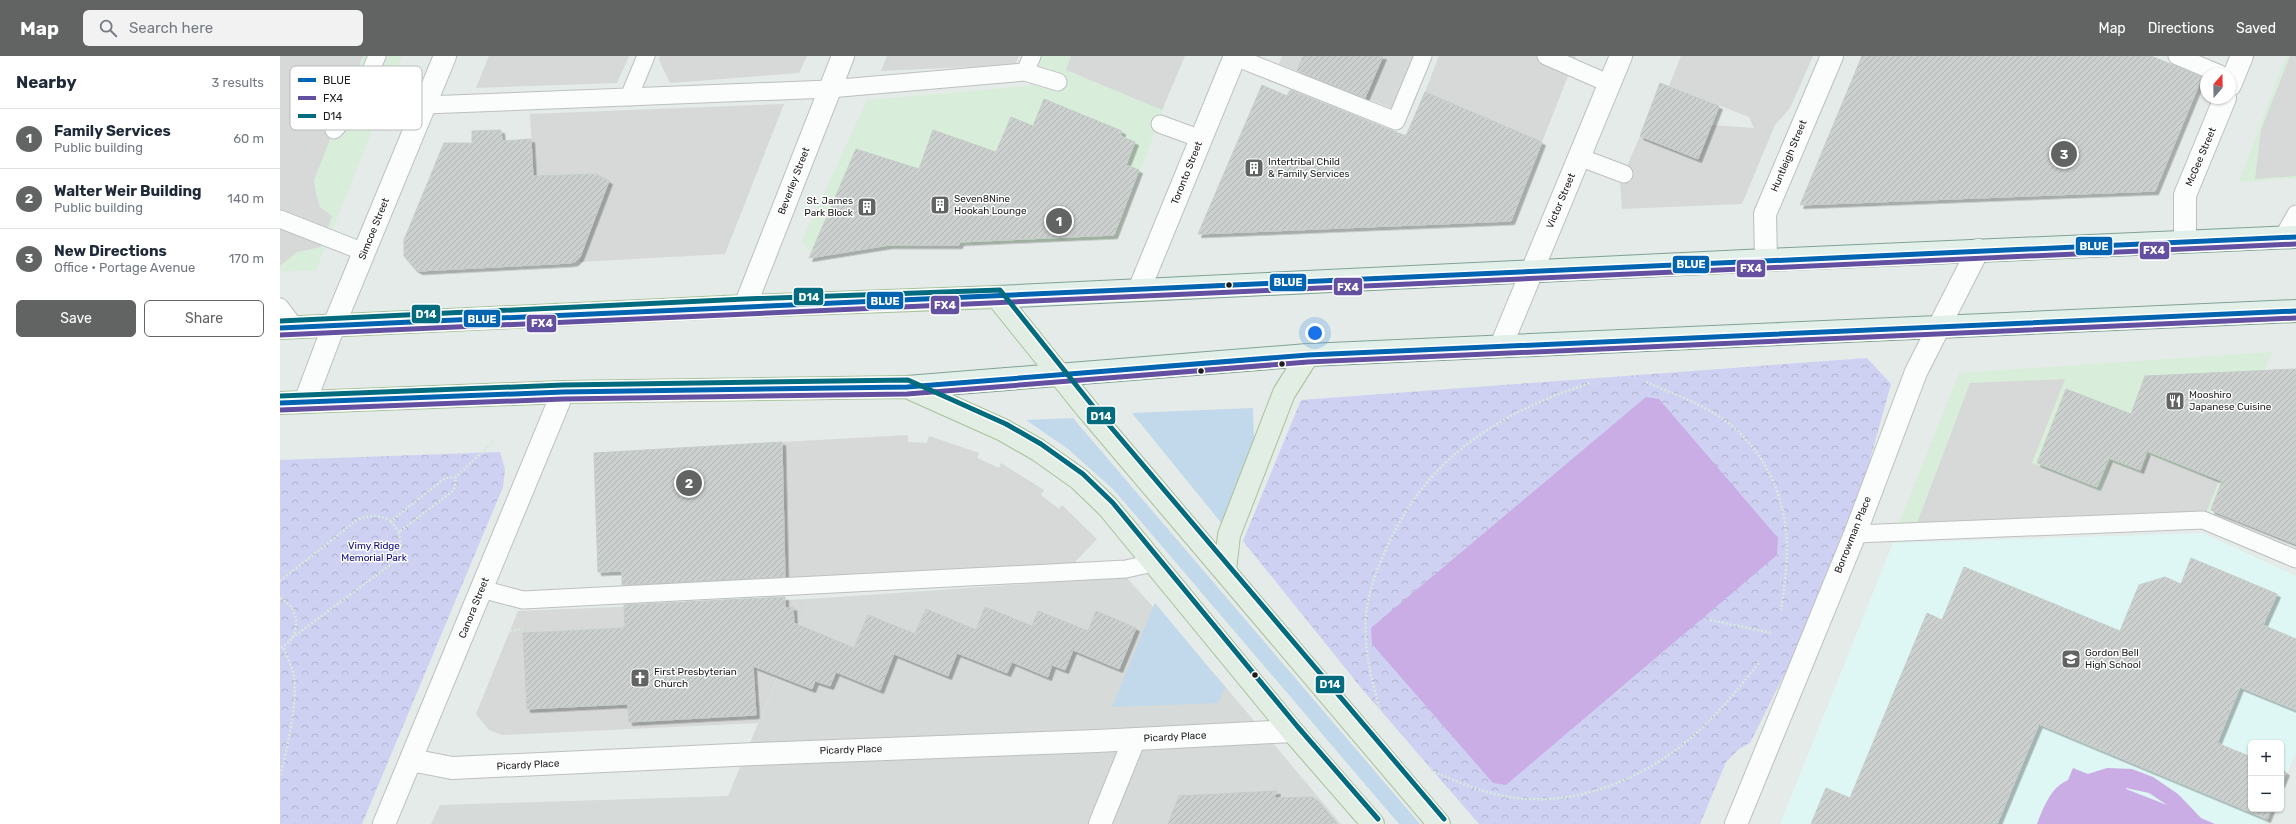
<!DOCTYPE html>
<meta charset="utf-8">
<style>
body{margin:0;font-family:Rubik,sans-serif;background:#f2f2f3;color:#1f2937}
.controls{position:absolute;right:12px;bottom:12px;display:grid;overflow:hidden;border-radius:6px;box-shadow:0 1px 3px #0004}
.controls button{width:36px;height:36px;display:grid;place-items:center;padding:0;border:0;border-bottom:1px solid #e0e1e3;background:#fff;color:#1f2937;font:20px sans-serif}
.compass{position:absolute;left:1920px;top:12px;width:36px;height:36px;border-radius:50%;background:#fff;box-shadow:0 1px 3px #0004;rotate:20deg}
.you{position:absolute;left:1035px;top:277px;width:14px;height:14px;margin:-10px;border:3px solid #fff;border-radius:50%;background:#1a73e8;box-shadow:0 0 0 6px #1a73e833}
.badge{display:grid;place-items:center;width:26px;height:26px;border-radius:50%;background:#626463;color:#fff;font-size:13px;font-weight:700}
.pin{position:absolute;translate:-50% -50%;border:2px solid #fff;box-shadow:0 1px 4px #0006}
.list{margin:0;padding:0;list-style:none}
h2{display:flex;justify-content:space-between;align-items:center;height:52px;margin:0;padding:0 16px;font-size:17px}
h2 small{font-size:13px;font-weight:400;color:#747a83}
.list li{display:grid;grid-template-columns:26px 1fr auto;gap:12px;align-items:center;box-sizing:border-box;height:60px;padding:0 16px;border-top:1px solid #e0e1e3}
.list b{display:block;font-size:15px;white-space:nowrap}
.list p{margin:0;font-size:13px;white-space:nowrap;color:#747a83}
.list em{font-size:13px;font-style:normal;color:#747a83}
.actions{display:flex;gap:8px;padding:12px 16px}
.actions a{flex:1;padding:9px 0;border:1px solid #626463;border-radius:6px;text-align:center;font-size:14px;color:#626463}
.actions .main{background:#626463;color:#fff}
.icon{flex:none;width:22px;height:22px;fill:none;stroke:currentColor;stroke-width:2;stroke-linecap:round;stroke-linejoin:round}
.map{position:relative;flex:none;width:2016px;height:768px;overflow:hidden}
header{display:flex;align-items:center;gap:24px;box-sizing:border-box;height:56px;padding:0 20px;background:#626463;color:#fff}
header strong{font-size:19px}
nav{display:flex;gap:22px;margin-inline-start:auto;font-size:14px}
.search{width:280px;height:36px;background:#f2f2f3;display:flex;align-items:center;gap:10px;box-sizing:border-box;padding:0 14px;border-radius:6px;color:#747a83;font-size:15px}
main{display:flex}
aside{flex:1;background:#fff}
.map>svg:first-child{display:block}
.residential{fill:#d6dad8}
.commercial{fill:#d9eeda}
.education{fill:#def6f4}
.religious{fill:#d6d9d8}
.grass{fill:#c1d9ea}
.park{fill:url(#park-crowns)}
.pitch{fill:#caade5;fill-rule:evenodd}
.building{fill:url(#building-hatch);stroke:#c5ceca;filter:url(#shadow)}
.lines{fill:none;stroke-linecap:round;stroke-linejoin:round}
.service-casing{stroke:#bdc0bf;stroke-width:19}
.minor-casing{stroke:#bdc0bf;stroke-width:24}
.primary-casing{stroke:#81a195;stroke-width:24}
.trunk-casing{stroke:#a8c29a;stroke-width:24}
.path{stroke:#d6ebd9;stroke-width:2.5;stroke-dasharray:2 2;stroke-linecap:butt}
.service{stroke:#fbfcfc;stroke-width:17}
.minor{stroke:#fbfcfc;stroke-width:22}
.primary{stroke:#e3f0ea;stroke-width:22}
.trunk{stroke:#e2ede4;stroke-width:22}
.bus-1-casing{stroke:#fff;stroke-width:8}
.bus-2-casing{stroke:#fff;stroke-width:8}
.bus-3-casing{stroke:#fff;stroke-width:8}
.bus-1{stroke:#0064b1;stroke-width:5}
.bus-2{stroke:#6450a1;stroke-width:5}
.bus-3{stroke:#026c7e;stroke-width:5}
.bus-dot{fill:#1c1c1c;stroke:#fff;stroke-width:1.5}
.labels{text-anchor:middle;dominant-baseline:central;stroke-width:3;stroke-linejoin:round;paint-order:stroke}
.street-label{font-size:10px;fill:#1c1c1c;stroke:#fff}
.poi-label{font-size:10px;fill:#1c1c1c;stroke:#fff;text-anchor:start}
.park-label{font-size:10px;fill:#0a067e;stroke:#fff}
.key{fill:#fff;stroke:#bbb;stroke-width:1}
.key-label{font-size:11px;fill:#1c1c1c}
.line-badge{stroke:#fff;stroke-width:1.5}
.badge-label{font-size:11px;text-anchor:middle;font-weight:bold;fill:#fff}
</style>
<header>
<strong>Map</strong>
<div class="search"><svg class="icon" aria-label="search" viewBox="0 0 24 24"><circle cx="10" cy="10" r="6"/><path d="M15 15l6 6"/></svg>Search here</div>
<nav><a>Map</a><a>Directions</a><a>Saved</a></nav>
</header>
<main>
<aside>
<h2>Nearby<small>3 results</small></h2>
<ul class="list">
<li><span class="badge">1</span><div><b>Family Services</b><p>Public building</p></div><em>60 m</em></li>
<li><span class="badge">2</span><div><b>Walter Weir Building</b><p>Public building</p></div><em>140 m</em></li>
<li><span class="badge">3</span><div><b>New Directions</b><p>Office · Portage Avenue</p></div><em>170 m</em></li>
</ul>
<div class="actions"><a class="main">Save</a><a>Share</a></div>
</aside>
<div class="map">
<svg width="2016" height="768" viewBox="0 0 2016 768">
<defs>
<pattern id="park-crowns" width="20" height="18" patternUnits="userSpaceOnUse"><rect width="20" height="18" fill="#cfd1f3"/><path d="M2 6a3 3 0 1 1 6 0M12 15a3 3 0 1 1 6 0" fill="none" stroke="#b1b3d0"/></pattern>
<pattern id="building-hatch" width="6" height="6" patternUnits="userSpaceOnUse"><rect width="6" height="6" fill="#ccd1cf"/><path d="M-1 1l2-2M0 6l6-6M5 7l2-2" fill="none" stroke="#afb3b1"/></pattern>
<filter id="shadow"><feDropShadow dx="3.5" dy="3.5" stdDeviation="0" flood-color="#0004"/></filter>
</defs>
<rect width="100%" height="100%" fill="#e4ebe8"/>
<g class="residential">
<path d="M 1002,0 L 1138,0 L 1113,53 L 999,8 Z"/>
<path d="M 846,521 L 938,622 L 1061,768 L 151,768 L 160,749 L 448,740 L 530,543 Z"/>
</g>
<g class="commercial">
<path d="M 0,0 L 122,0 L 36,214 L 0,216 Z"/>
<path d="M 762,0 L 903,0 L 835,183 L 528,194 L 522,184 L 587,44 L 749,30 Z"/>
<path d="M 2006,0 L 2016,0 L 2016,122 L 1959,126 Z"/>
<path d="M 1992,296 L 1929,458 L 1618,470 L 1679,317 Z"/>
</g>
<path class="education" d="M 1923,477 L 2016,520 L 2016,697 L 2001,731 L 2001,687 L 1971,687 L 1971,753 L 1992,753 L 1985,768 L 1500,768 L 1613,487 Z"/>
<g class="religious">
<path d="M 0,0 L 83,0 L 34,124 L 36,138 L 40,151 L 52,160 L 41,191 L 17,196 L 0,210 Z"/>
<path d="M 209,0 L 349,0 L 337,27 L 196,32 Z"/>
<path d="M 380,0 L 527,0 L 519,17 L 390,27 L 379,4 Z"/>
<path d="M 607,0 L 739,0 L 735,9 L 601,15 Z"/>
<path d="M 791,0 L 905,0 L 882,54 L 786,14 Z"/>
<path d="M 1159,0 L 1296,0 L 1262,86 L 1145,36 Z"/>
<path d="M 1401,0 L 1533,0 L 1510,52 L 1495,69 L 1462,148 L 1342,153 L 1340,126 L 1360,80 L 1418,103 L 1432,69 L 1474,72 L 1469,61 L 1389,30 Z"/>
<path d="M 2010,0 L 2016,0 L 2016,120 L 1975,123 L 1981,74 Z"/>
<path d="M 504,48 L 445,198 L 299,206 L 329,126 L 316,118 L 253,120 L 250,58 Z"/>
<path d="M 1785,323 L 1752,407 L 1821,435 L 1831,405 L 1861,417 L 1868,399 L 1939,425 L 1923,464 L 1634,475 L 1690,327 Z"/>
<path d="M 628,379 L 628,386 L 647,387 L 649,380 L 699,397 L 697,402 L 719,412 L 721,407 L 764,434 L 761,439 L 779,453 L 782,449 L 817,483 L 796,505 L 798,516 L 504,530 L 502,386 Z"/>
<path d="M 530,543 L 478,667 L 222,679 L 209,674 L 196,658 L 238,555 Z"/>
</g>
<g class="grass">
<path d="M 973,352 L 974,383 L 943,469 L 852,357 Z"/>
<path d="M 793,362 L 1140,768 L 1119,768 L 834,434 L 788,393 L 746,364 Z"/>
<path d="M 875,547 L 945,631 L 938,647 L 832,651 Z"/>
</g>
<g class="park">
<path d="M 1587,302 L 1611,328 L 1563,501 L 1470,687 L 1459,693 L 1446,706 L 1420,768 L 1199,768 L 1082,633 L 963,485 L 1021,344 Z"/>
<path d="M 220,396 L 225,413 L 223,431 L 82,768 L 0,768 L 0,404 Z"/>
</g>
<g class="pitch">
<path d="M 1366,341 L 1379,343 L 1498,482 L 1497,499 L 1226,729 L 1213,727 L 1092,588 L 1091,572 Z"/>
<path d="M 1793,712 L 1808,718 L 1827,712 L 1852,713 L 1873,721 L 1898,738 L 1921,762 L 1935,768 L 1757,768 C 1764,751 1770,732 1788,724 ZM 1846,732 L 1869,737 L 1887,749 L 1846,733 Z"/>
</g>
<g class="building">
<path d="M 1023,0 L 1103,0 L 1085,42 L 1017,15 Z"/>
<path d="M 1582,0 L 1871,0 L 1922,21 L 1875,135 L 1520,149 Z"/>
<path d="M 1380,27 L 1439,50 L 1418,103 L 1360,80 Z"/>
<path d="M 982,29 L 1007,40 L 1010,34 L 1126,80 L 1145,36 L 1262,86 L 1231,165 L 918,178 Z"/>
<path d="M 764,43 L 842,75 L 841,80 L 855,86 L 846,109 L 859,114 L 834,179 L 680,186 L 679,189 L 609,189 L 529,202 L 576,93 L 639,113 L 653,74 L 716,96 L 731,61 L 753,70 Z"/>
<path d="M 221,74 L 222,85 L 251,83 L 253,120 L 316,118 L 329,125 L 300,201 L 295,206 L 290,207 L 139,215 L 134,212 L 124,200 L 124,184 L 164,87 L 192,87 L 192,75 Z"/>
<path d="M 2016,313 L 2016,488 L 1931,454 L 1942,425 L 1867,395 L 1860,414 L 1829,402 L 1817,431 L 1757,407 L 1786,333 L 1851,358 L 1865,320 Z"/>
<path d="M 502,386 L 505,521 L 342,529 L 342,515 L 318,516 L 314,397 Z"/>
<path d="M 1911,502 L 1997,538 L 1983,569 L 2016,583 L 2016,654 L 1960,631 L 1937,687 L 1971,701 L 1971,753 L 1991,753 L 1987,763 L 1759,668 L 1717,768 L 1531,768 L 1546,732 L 1570,742 L 1647,557 L 1662,564 L 1684,511 L 1840,575 L 1859,529 L 1885,521 L 1901,528 Z"/>
<path d="M 505,541 L 505,552 L 513,551 L 514,567 L 574,592 L 588,559 L 635,578 L 646,553 L 696,574 L 705,551 L 752,570 L 758,555 L 808,575 L 816,555 L 856,572 L 839,613 L 793,594 L 785,614 L 772,609 L 768,621 L 732,606 L 727,617 L 677,597 L 668,620 L 614,598 L 600,634 L 556,616 L 550,630 L 535,625 L 532,633 L 473,610 L 476,659 L 349,666 L 348,648 L 247,653 L 243,577 L 345,572 L 344,549 Z"/>
<path d="M 2001,713 L 2006,716 L 2001,728 Z"/>
<path d="M 997,735 L 994,742 L 1033,741 L 1056,768 L 888,768 L 899,740 Z"/>
</g>
<g class="lines">
<g class="service-casing">
<g id="service">
<path d="M 1266,0 L 1330,28"/>
<path d="M 1897,0 L 1940,18"/>
<path d="M 955,1 L 1116,65 L 1143,0"/>
<path d="M 745,16 L 752,0"/>
<path d="M 349,41 L 366,0"/>
<path d="M 145,49 L 549,33 L 745,16 L 778,26"/>
<path d="M 880,68 L 921,83"/>
<path d="M 54,74 L 75,52 L 97,0"/>
<path d="M 1299,101 L 1344,118"/>
<path d="M 0,163 L 84,196"/>
<path d="M 2003,181 L 2016,158"/>
<path d="M 0,251 L 15,271"/>
<path d="M 1575,478 L 1923,464 L 2016,503"/>
<path d="M 201,533 L 243,544 L 846,513 L 873,507"/>
</g>
</g>
<g class="minor-casing">
<g id="minor">
<path d="M 1950,29 L 1962,0"/>
<path d="M 1905,185 L 1905,139 L 1945,42"/>
<path d="M 1486,204 L 1485,158 L 1552,0"/>
<path d="M 859,234 L 955,0"/>
<path d="M 465,250 L 563,0"/>
<path d="M 1221,290 L 1341,0"/>
<path d="M 25,346 L 54,269 L 165,0"/>
<path d="M 131,704 L 172,712 L 475,698 L 817,685 L 1012,675"/>
<path d="M 104,768 L 283,336"/>
<path d="M 820,768 L 854,684"/>
<path d="M 1456,768 L 1575,478 L 1636,316 L 1698,194"/>
</g>
</g>
<g class="primary-casing">
<g id="primary">
<path d="M 717,241 L 1486,204 L 2016,181"/>
<path d="M 627,331 L 1028,299 L 2016,255"/>
</g>
</g>
<g class="trunk-casing">
<g id="trunk">
<path d="M 0,272 L 465,250 L 717,241 L 807,353 L 1159,768"/>
<path d="M 0,347 L 283,336 L 627,331 L 723,374 L 758,394 L 799,423 L 828,451 L 1012,675 L 1093,768"/>
<path d="M 945,514 L 949,479 L 1004,337 L 1028,299"/>
</g>
</g>
<g class="path">
<path d="M 107,35 L 118,39"/>
<path d="M 1366,326 C 1389,336 1414,345 1435,358 C 1480,384 1507,439 1507,491 C 1507,512 1504,533 1501,554"/>
<path d="M 111,465 L 119,476"/>
<path d="M 0,525 L 77,464 C 89,459 99,458 111,465 L 165,422 L 176,421 L 215,384"/>
<path d="M 0,542 C 21,552 22,582 0,592"/>
<path d="M 1430,564 L 1492,577"/>
<path d="M 230,575 L 243,573"/>
<path d="M 12,582 L 110,509 L 121,490 L 119,476 L 174,434 L 176,421"/>
<path d="M 1100,655 C 1092,625 1083,592 1086,560 C 1088,536 1097,513 1107,491 C 1148,400 1219,357 1310,327"/>
<path d="M 1150,714 C 1176,725 1202,737 1230,741 C 1301,753 1377,717 1426,668 C 1446,649 1462,627 1480,606"/>
<path d="M 0,719 C 7,695 18,645 14,620 C 12,611 7,600 3,591"/>
</g>
<use href="#service" class="service"/>
<use href="#minor" class="minor"/>
<use href="#primary" class="primary"/>
<use href="#trunk" class="trunk"/>
<g class="bus-1-casing">
<g id="bus-1">
<path d="M 0,272 L 2016,181"/>
<path d="M 0,347 L 283,336 L 627,331 L 1028,299 L 2016,255"/>
</g>
</g>
<g class="bus-2-casing">
<g id="bus-2">
<path d="M 0,279 L 2016,188"/>
<path d="M 0,354 L 283,343 L 627,338 L 1028,306 L 2016,262"/>
</g>
</g>
<g class="bus-3-casing">
<g id="bus-3">
<path d="M 0,265 L 465,243 L 720,234 L 812,349 L 1164,763"/>
<path d="M 0,340 L 283,329 L 628,324 L 726,368 L 761,388 L 803,418 L 833,447 L 1017,670 L 1098,763"/>
</g>
</g>
<use href="#bus-1" class="bus-1"/>
<use href="#bus-2" class="bus-2"/>
<use href="#bus-3" class="bus-3"/>
</g>
<defs>
<g id="building-square" transform="scale(1)"><rect x="-9" y="-9" width="18" height="18" rx="4" fill="#626463" stroke="#fff"/><path d="M-4-6H4V6H1V3H-1V6H-4ZM-2.5-4.3h1.7v1.8h-1.7ZM.8-4.3h1.7v1.8H.8ZM-2.5-1h1.7V.8h-1.7ZM.8-1h1.7V.8H.8Z" fill="#fff"/></g>
<g id="restaurant-square" transform="scale(1)"><rect x="-9" y="-9" width="18" height="18" rx="4" fill="#626463" stroke="#fff"/><path d="M-5-6h1v4h1v-4h1v4h1v-4h1v5L-1.5 .5V6h-2V.5L-5-1ZM5-6V6H3V1.5H1.5Q1.5-4 5-6Z" fill="#fff"/></g>
<g id="school-square" transform="scale(1)"><rect x="-9" y="-9" width="18" height="18" rx="4" fill="#626463" stroke="#fff"/><path d="M0-5L7-2L0 1L-7-2ZM-4 1L0 2.5L4 1V4Q0 6-4 4Z" fill="#fff"/></g>
<g id="church-square" transform="scale(1)"><rect x="-9" y="-9" width="18" height="18" rx="4" fill="#626463" stroke="#fff"/><path d="M-1.2-6h2.4v3.5h3.3v2.4h-3.3V6h-2.4V-.1h-3.3v-2.4h3.3Z" fill="#fff"/></g>
</defs>
<g fill-rule="evenodd">
<use href="#building-square" x="974" y="112"/>
<use href="#building-square" x="660" y="149"/>
<use href="#building-square" x="587" y="151"/>
<use href="#restaurant-square" x="1895" y="345"/>
<use href="#school-square" x="1791" y="603"/>
<use href="#church-square" x="360" y="622"/>
</g>
<g class="bus-dot">
<circle cx="949" cy="229" r="3.5"/>
<circle cx="1002" cy="308" r="3.5"/>
<circle cx="921" cy="315" r="3.5"/>
<circle cx="975" cy="619" r="3.5"/>
</g>
<g class="labels">
<g class="street-label">
<text transform="translate(1509 100) rotate(-67)">Huntleigh Street</text>
<text transform="translate(1921 101) rotate(-67)">McGee Street</text>
<text transform="translate(907 117) rotate(-68)">Toronto Street</text>
<text transform="translate(514 125) rotate(-69)">Beverley Street</text>
<text transform="translate(1281 145) rotate(-67)">Victor Street</text>
<text transform="translate(94 173) rotate(-68)">Simcoe Street</text>
<text transform="translate(1573 479) rotate(-68)">Borrowman Place</text>
<text transform="translate(194 552) rotate(-68)">Canora Street</text>
<text transform="translate(895 681) rotate(-3)">Picardy Place</text>
<text transform="translate(571 694) rotate(-2)">Picardy Place</text>
<text transform="translate(248 709) rotate(-3)">Picardy Place</text>
</g>
<g class="poi-label">
<text x="988" y="106">Intertribal Child<tspan x="988" dy="12">&amp; Family Services</tspan></text>
<text x="674" y="143">Seven8Nine<tspan x="674" dy="12">Hookah Lounge</tspan></text>
<text x="573" y="145" text-anchor="end">St. James<tspan x="573" dy="12">Park Block</tspan></text>
<text x="1909" y="339">Mooshiro<tspan x="1909" dy="12">Japanese Cuisine</tspan></text>
<text x="1805" y="597">Gordon Bell<tspan x="1805" dy="12">High School</tspan></text>
<text x="374" y="616">First Presbyterian<tspan x="374" dy="12">Church</tspan></text>
</g>
<g class="park-label">
<text x="94" y="490">Vimy Ridge<tspan x="94" dy="12">Memorial Park</tspan></text>
</g>
</g>
<rect x="10" y="10" width="132" height="64" rx="6" class="key"/>
<rect x="18" y="22" width="18" height="4" fill="#0064b1"/>
<rect x="18" y="40" width="18" height="4" fill="#6450a1"/>
<rect x="18" y="58" width="18" height="4" fill="#026c7e"/>
<g class="key-label">
<text x="43" y="28">BLUE</text>
<text x="43" y="46">FX4</text>
<text x="43" y="64">D14</text>
</g>
<g class="line-badge">
<rect x="1795" y="180" width="38" height="20" rx="4" fill="#0064b1"/>
<rect x="1859" y="185" width="31" height="19" rx="4" fill="#6450a1"/>
<rect x="1392" y="199" width="38" height="19" rx="4" fill="#0064b1"/>
<rect x="1456" y="203" width="30" height="19" rx="4" fill="#6450a1"/>
<rect x="989" y="217" width="38" height="19" rx="4" fill="#0064b1"/>
<rect x="1053" y="221" width="30" height="19" rx="4" fill="#6450a1"/>
<rect x="513" y="231" width="31" height="19" rx="4" fill="#026c7e"/>
<rect x="586" y="235" width="38" height="19" rx="4" fill="#0064b1"/>
<rect x="650" y="239" width="30" height="20" rx="4" fill="#6450a1"/>
<rect x="131" y="248" width="30" height="20" rx="4" fill="#026c7e"/>
<rect x="183" y="253" width="38" height="19" rx="4" fill="#0064b1"/>
<rect x="246" y="258" width="31" height="19" rx="4" fill="#6450a1"/>
<rect x="806" y="350" width="30" height="19" rx="4" fill="#026c7e"/>
<rect x="1035" y="619" width="30" height="19" rx="4" fill="#026c7e"/>
</g>
<g class="badge-label">
<text x="1814" y="194">BLUE</text>
<text x="1874" y="198">FX4</text>
<text x="1411" y="212">BLUE</text>
<text x="1471" y="216">FX4</text>
<text x="1008" y="230">BLUE</text>
<text x="1068" y="235">FX4</text>
<text x="529" y="245">D14</text>
<text x="605" y="249">BLUE</text>
<text x="665" y="253">FX4</text>
<text x="146" y="262">D14</text>
<text x="202" y="267">BLUE</text>
<text x="262" y="271">FX4</text>
<text x="821" y="364">D14</text>
<text x="1050" y="632">D14</text>
</g>
</svg>
<div class="controls">
<button>+</button>
<button>−</button>
</div>
<svg class="compass" viewBox="-18 -18 36 36"><path d="M0-13l5 13h-10z" fill="#e53935"/><path d="M0 13l5-13h-10z" fill="#747a83"/></svg>
<div class="you"></div>
<div class="pin badge" style="left:779px;top:165px">1</div>
<div class="pin badge" style="left:409px;top:427px">2</div>
<div class="pin badge" style="left:1784px;top:98px">3</div>
</div>
</main>
